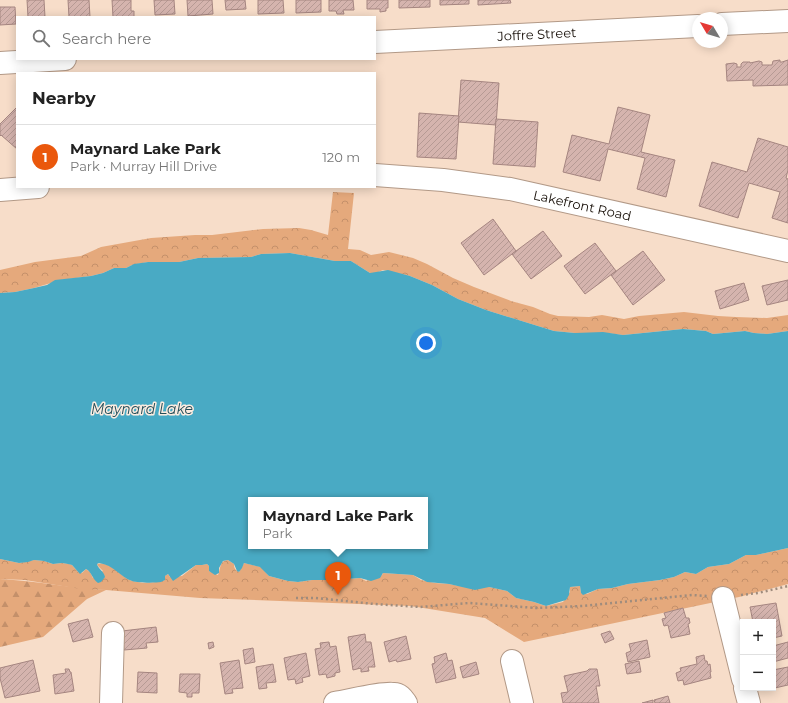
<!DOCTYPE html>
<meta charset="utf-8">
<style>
body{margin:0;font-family:Montserrat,sans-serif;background:#f2f2f2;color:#222}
.controls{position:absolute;right:12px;bottom:12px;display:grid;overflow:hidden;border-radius:0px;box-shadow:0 2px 10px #0003}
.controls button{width:36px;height:36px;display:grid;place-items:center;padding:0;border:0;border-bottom:1px solid #e0e0e0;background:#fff;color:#222;font:20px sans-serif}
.compass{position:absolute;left:692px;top:12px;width:36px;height:36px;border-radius:50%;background:#fff;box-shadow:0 2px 10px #0003;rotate:308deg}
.you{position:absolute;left:426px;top:343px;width:14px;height:14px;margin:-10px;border:3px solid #fff;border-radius:50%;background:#1a73e8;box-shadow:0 0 0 6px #1a73e833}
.badge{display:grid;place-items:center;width:26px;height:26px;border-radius:50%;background:#ea580c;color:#fff;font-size:13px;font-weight:700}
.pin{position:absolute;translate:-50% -33px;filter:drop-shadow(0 1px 2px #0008)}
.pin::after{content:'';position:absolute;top:21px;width:14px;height:12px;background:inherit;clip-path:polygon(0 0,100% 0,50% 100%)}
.popup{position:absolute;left:248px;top:497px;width:180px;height:52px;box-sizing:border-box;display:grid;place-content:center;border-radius:0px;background:#fff;filter:drop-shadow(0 1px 3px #0005);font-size:13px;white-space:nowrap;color:#767676}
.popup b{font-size:15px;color:#222}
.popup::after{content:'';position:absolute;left:50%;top:100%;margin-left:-8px;border:8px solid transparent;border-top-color:#fff}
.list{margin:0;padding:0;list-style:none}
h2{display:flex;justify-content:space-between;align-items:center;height:52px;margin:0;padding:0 16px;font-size:17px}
h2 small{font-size:13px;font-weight:400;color:#767676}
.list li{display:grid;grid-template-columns:26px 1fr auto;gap:12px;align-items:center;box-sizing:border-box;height:64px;padding:0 16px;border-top:1px solid #e0e0e0}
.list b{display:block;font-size:15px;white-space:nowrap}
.list p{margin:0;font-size:13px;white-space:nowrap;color:#767676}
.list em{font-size:13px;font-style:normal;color:#767676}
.icon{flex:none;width:22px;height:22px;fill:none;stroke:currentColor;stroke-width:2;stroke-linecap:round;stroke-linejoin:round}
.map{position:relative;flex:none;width:788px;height:703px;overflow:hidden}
.search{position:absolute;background:#fff;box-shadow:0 2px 10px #0003;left:16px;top:16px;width:360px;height:44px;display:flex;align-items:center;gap:10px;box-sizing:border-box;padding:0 14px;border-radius:0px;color:#767676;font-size:15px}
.panel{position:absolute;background:#fff;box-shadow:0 2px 10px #0003;left:16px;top:72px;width:360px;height:116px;border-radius:0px}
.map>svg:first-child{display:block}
.forest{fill:url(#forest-firs)}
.park{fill:url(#park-crowns)}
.water{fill:#49aac4;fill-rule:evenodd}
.building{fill:url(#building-hatch);stroke:#a58580}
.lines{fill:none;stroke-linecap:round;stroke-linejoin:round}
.minor-casing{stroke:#b29987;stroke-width:24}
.path{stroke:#9f8c7d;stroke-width:2.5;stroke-dasharray:2 3;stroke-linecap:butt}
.minor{stroke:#fff;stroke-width:22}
.labels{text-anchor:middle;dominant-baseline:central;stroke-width:3;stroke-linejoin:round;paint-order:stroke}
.street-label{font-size:13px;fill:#150d06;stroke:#fcece0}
.water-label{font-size:14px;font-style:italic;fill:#244e5a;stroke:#fcece0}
</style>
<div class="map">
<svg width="788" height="703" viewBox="0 0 788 703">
<defs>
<pattern id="forest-firs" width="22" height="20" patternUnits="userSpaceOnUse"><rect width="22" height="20" fill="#e5a97c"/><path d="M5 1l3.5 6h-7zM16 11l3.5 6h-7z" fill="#c4906a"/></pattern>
<pattern id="park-crowns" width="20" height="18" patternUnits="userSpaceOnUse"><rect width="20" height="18" fill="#e5a97c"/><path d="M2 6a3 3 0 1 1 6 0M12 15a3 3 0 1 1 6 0" fill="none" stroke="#c4906a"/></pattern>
<pattern id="building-hatch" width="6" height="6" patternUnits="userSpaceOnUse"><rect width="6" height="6" fill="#d5b4ae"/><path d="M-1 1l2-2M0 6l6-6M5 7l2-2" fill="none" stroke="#b69a94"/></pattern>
</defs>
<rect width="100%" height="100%" fill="#f7ddc9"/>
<path class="forest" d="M 0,579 C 36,581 70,588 106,590 L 87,599 L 43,637 L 0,647 Z"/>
<g class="park">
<path d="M 333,192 L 354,193 L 348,249 L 360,250 L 371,255 L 389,252 L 413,258 L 427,264 L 453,278 L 474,287 L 511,301 L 533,307 L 550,314 L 558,316 L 589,317 L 602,315 L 624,319 L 639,316 L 684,312 L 718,316 L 736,317 L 767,318 L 788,315 L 788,331 L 767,334 L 754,333 L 745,331 L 713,334 L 706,331 L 683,329 L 623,335 L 606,333 L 575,333 L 554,331 L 486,310 L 458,299 L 432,285 L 410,276 L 383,270 L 376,273 L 370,273 L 351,261 L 335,261 L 290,253 L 261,254 L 251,257 L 198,258 L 179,262 L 148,262 L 132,265 L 126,268 L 114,268 L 103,273 L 91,276 L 61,280 L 34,288 L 15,292 L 0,293 L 0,270 L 35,262 L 81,256 L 101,247 L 151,238 L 195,235 L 212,235 L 263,229 L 299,228 L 311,230 L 328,235 Z"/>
<path d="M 788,548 L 788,584 L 739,597 L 524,642 L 485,618 L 411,606 L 200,598 L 106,590 L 81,589 L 25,580 L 0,579 L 0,559 L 19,563 L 34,560 L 44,561 L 53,564 L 62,563 L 69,564 L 72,565 L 78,572 L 82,573 L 86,569 L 90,572 L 93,578 L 103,571 L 98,566 L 97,564 C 111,560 121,578 133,581 C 142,584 156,583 165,580 L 165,576 L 168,574 L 170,577 L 182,576 L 196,565 L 202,565 L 207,564 L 209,566 L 209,571 L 218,575 C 221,568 219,561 228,560 L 234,564 C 234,568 235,570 239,572 L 244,563 L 261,567 L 269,576 L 288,581 L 298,582 L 312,580 L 333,580 L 360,578 L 366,581 L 382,575 L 383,573 L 413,575 L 421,580 L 435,583 L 449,584 L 459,586 L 489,587 L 507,591 L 516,598 L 534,602 L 546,606 L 563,602 L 570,592 L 570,587 L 580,586 L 581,593 L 587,594 L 598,589 L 612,588 L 628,584 L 660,580 L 674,577 L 685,572 L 696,574 L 708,567 L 729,564 L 746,555 L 756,555 Z"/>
</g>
<path class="water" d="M 290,253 L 335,261 L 351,261 L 370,273 L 388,270 L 410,276 L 432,285 L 458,299 L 486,310 L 554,331 L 575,333 L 603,332 L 623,335 L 683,329 L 706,331 L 713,334 L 745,331 L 754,333 L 767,334 L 788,331 L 788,548 L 756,555 L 746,555 L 729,564 L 708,567 L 696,574 L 685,572 L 674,577 L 660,580 L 628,584 L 612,588 L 598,589 L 583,595 L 581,593 L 580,586 L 570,587 L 569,595 L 566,600 L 546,606 L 534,602 L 516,598 L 507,591 L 489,587 L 475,590 L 449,584 L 427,582 L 413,575 L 383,573 L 380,578 L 371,581 L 360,578 L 333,580 L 312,580 L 298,582 L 288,581 L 269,576 L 260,567 L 244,563 L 242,568 L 239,572 L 237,571 L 234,564 L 228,560 L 223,561 L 219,568 L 219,573 L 215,575 L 209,571 L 209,566 L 207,564 L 202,565 L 196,565 L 173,581 L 168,574 L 165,576 L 165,580 L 161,582 C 155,583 138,583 132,581 C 120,577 114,565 99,563 L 97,564 C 98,569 104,571 105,577 L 101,582 L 98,583 C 92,579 92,572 86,569 L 80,574 L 72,565 L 68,564 L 62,563 L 53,564 L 44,561 L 34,560 L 28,562 L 19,563 L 0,559 L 0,293 L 15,292 L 34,288 L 47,285 L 55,280 L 91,276 L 103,273 L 114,268 L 126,268 L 134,264 L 148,262 L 179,262 L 198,258 L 251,257 L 261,254 ZM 251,500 L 425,500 L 425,546 L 251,546 Z"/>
<g class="building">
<path d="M 27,0 L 44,0 L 45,17 L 28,17 Z"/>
<path d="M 68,0 L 89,0 L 90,17 L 69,17 Z"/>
<path d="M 112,0 L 131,0 L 131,11 L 134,11 L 134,17 L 113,17 Z"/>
<path d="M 154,0 L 174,0 L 175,14 L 155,15 Z"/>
<path d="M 187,0 L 212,0 L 213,14 L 188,16 Z"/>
<path d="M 225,0 L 245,0 L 246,9 L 226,10 Z"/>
<path d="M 258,0 L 283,0 L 284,13 L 258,14 Z"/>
<path d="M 296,0 L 321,0 L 321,12 L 296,13 Z"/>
<path d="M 329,0 L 353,0 L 354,10 L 343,10 L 344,14 L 337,14 L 336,11 L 329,11 Z"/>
<path d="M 367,0 L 388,0 L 388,8 L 386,8 L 386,11 L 380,12 L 380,9 L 367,9 Z"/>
<path d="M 399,0 L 430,0 L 430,7 L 399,8 Z"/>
<path d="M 440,0 L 469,0 L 469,4 L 440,5 Z"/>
<path d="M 478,0 L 510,0 L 511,3 L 478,5 Z"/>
<path d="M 0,7 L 15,7 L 16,24 L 0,25 Z"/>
<path d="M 780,60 L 780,62 L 782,62 L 788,60 L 788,85 L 753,86 L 753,80 L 727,81 L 726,64 L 734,63 L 737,64 L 737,67 L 741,67 L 741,64 L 743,62 L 750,62 L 750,63 L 759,61 L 762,62 L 762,65 L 772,65 L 773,61 Z"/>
<path d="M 461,80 L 499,83 L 496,125 L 458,122 Z"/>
<path d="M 17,107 L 17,149 L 1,135 L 0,136 L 0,124 Z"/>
<path d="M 618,107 L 650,115 L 641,152 L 675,160 L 666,197 L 637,189 L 645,158 L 608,149 L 600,181 L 563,172 L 572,135 L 609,144 Z"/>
<path d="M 419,113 L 459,116 L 456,159 L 417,157 Z"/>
<path d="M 496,119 L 538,122 L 535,167 L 493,164 Z"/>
<path d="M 758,138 L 788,147 L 788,170 L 786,178 L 788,179 L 788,223 L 772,218 L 780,192 L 749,183 L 738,218 L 699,206 L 712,162 L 747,172 Z"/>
<path d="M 493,219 L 516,251 L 484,275 L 461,243 Z"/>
<path d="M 543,231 L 562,256 L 531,279 L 512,254 Z"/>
<path d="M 595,243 L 616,271 L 585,294 L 564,266 Z"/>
<path d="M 643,251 L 665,280 L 633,305 L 611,275 Z"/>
<path d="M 788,280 L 788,300 L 767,305 L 762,286 Z"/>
<path d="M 744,283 L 749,300 L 720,309 L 715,291 Z"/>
<path d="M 776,603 L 782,636 L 773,638 L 773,622 L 753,622 L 750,607 Z"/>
<path d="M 683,608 L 686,618 L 689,618 L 690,623 L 688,624 L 690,634 L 671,638 L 668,625 L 664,626 L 662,619 L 666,618 L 664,613 Z"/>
<path d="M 88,619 L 93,637 L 73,642 L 68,624 Z"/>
<path d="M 156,627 L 158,642 L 146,643 L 147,648 L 124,650 L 122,631 Z"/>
<path d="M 610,631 L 614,639 L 605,643 L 601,634 Z"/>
<path d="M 365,634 L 366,642 L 371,642 L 375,667 L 368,667 L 369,671 L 361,672 L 361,668 L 353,670 L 348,637 Z"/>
<path d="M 406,636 L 411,659 L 397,662 L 396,660 L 389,662 L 384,642 Z"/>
<path d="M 647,640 L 650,657 L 628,662 L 626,653 L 631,651 L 629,644 Z"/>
<path d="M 213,642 L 214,647 L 209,649 L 208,643 Z"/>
<path d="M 329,642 L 330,647 L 336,646 L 340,672 L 335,673 L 335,676 L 327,678 L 326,674 L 319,675 L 315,649 L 321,648 L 320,643 Z"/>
<path d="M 788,642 L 788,658 L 773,662 L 773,646 Z"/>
<path d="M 253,648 L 255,662 L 245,664 L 243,650 Z"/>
<path d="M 306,653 L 310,676 L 302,678 L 303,682 L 296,684 L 295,679 L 288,680 L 284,658 Z"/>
<path d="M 446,653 L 448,661 L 452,660 L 456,678 L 436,683 L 432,664 L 435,663 L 434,657 Z"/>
<path d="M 704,655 L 705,661 L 707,661 L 708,665 L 710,664 L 711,672 L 710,672 L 711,678 L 684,685 L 683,680 L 678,681 L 676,673 L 681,671 L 680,668 L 697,664 L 696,657 Z"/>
<path d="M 33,660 L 40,691 L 5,698 L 0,678 L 0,668 Z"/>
<path d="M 239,660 L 243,688 L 232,689 L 233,693 L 225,694 L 220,663 Z"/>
<path d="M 639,661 L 641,672 L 627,674 L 625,664 Z"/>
<path d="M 476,662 L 479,674 L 463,678 L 460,667 Z"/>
<path d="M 273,664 L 276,682 L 266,683 L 267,688 L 259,689 L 256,667 Z"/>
<path d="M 788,667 L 788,685 L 766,690 L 765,688 L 773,688 L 773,670 Z"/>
<path d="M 65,669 L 69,669 L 70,672 L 71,672 L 74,691 L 55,694 L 53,675 L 66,673 Z"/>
<path d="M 589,669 L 597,669 L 600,686 L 596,686 L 599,703 L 563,703 L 561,693 L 568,692 L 564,676 L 587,671 Z"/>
<path d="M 138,672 L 157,673 L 157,693 L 137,692 Z"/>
<path d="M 180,674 L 200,674 L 199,693 L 192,693 L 192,697 L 187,697 L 187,693 L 179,692 Z"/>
<path d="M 668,696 L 670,703 L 655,703 L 654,700 Z"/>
<path d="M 653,700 L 653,703 L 642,703 Z"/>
</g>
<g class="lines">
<g class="minor-casing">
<g id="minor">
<path d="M 722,24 L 788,21"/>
<path id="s1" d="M 375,42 L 698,26"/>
<path d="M 0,63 L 65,59"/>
<path id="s2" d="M 375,175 L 443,180 L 510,189 L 788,251"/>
<path d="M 0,190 L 38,187"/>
<path d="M 723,598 L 743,679"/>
<path d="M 512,661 L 522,703"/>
<path d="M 745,688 L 749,703"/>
<path d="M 111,703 L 113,633"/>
<path d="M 335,703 C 349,701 382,692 394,694 C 400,694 403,699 406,703"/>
</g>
</g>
<g class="path">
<path d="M 741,595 L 758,593 L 788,586"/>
<path d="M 296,598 L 316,598 L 374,604 L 420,607 L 469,603 L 536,608 L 583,606 L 692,595 L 707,596"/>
</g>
<use href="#minor" class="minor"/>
</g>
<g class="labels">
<g class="street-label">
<text stroke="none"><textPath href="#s1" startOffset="162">Joffre Street</textPath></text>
<text stroke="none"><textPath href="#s2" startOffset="210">Lakefront Road</textPath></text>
</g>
<g class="water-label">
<text x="142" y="409">Maynard Lake</text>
</g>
</g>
</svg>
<div class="controls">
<button>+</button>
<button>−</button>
</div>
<svg class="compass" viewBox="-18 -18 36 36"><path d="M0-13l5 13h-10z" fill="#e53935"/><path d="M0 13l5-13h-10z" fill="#767676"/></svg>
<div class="you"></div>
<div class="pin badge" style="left:338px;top:595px">1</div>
<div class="popup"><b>Maynard Lake Park</b>Park</div>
<div class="search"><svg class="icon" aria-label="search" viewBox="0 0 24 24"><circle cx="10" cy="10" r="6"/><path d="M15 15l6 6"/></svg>Search here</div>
<section class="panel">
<h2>Nearby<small></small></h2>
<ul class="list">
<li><span class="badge">1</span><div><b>Maynard Lake Park</b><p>Park · Murray Hill Drive</p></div><em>120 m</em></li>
</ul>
</section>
</div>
